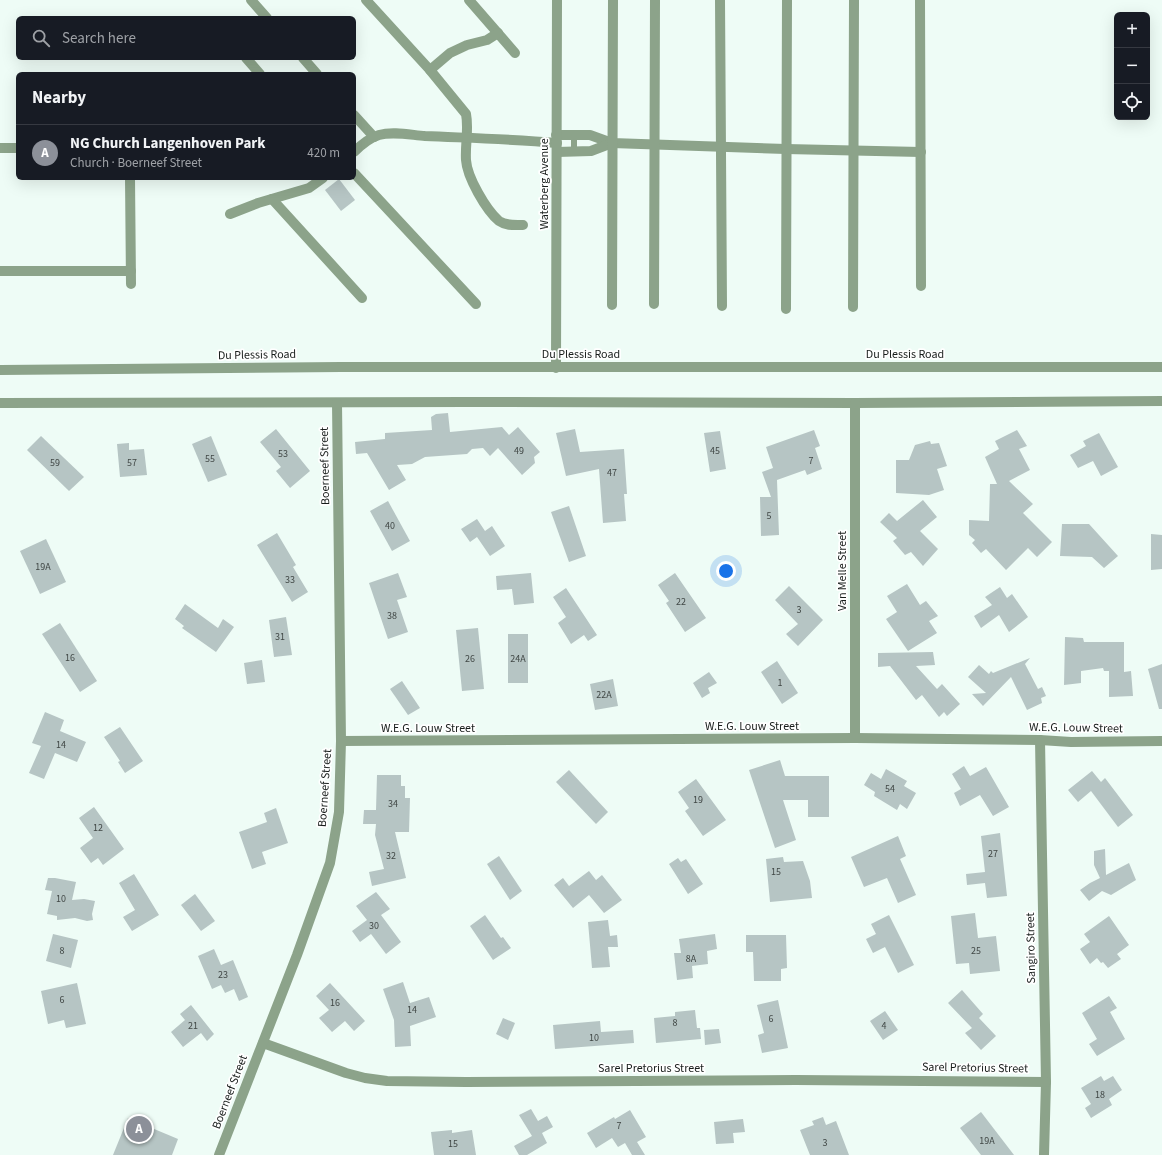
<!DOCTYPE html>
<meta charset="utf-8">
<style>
body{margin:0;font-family:"Source Sans 3",sans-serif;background:#20242c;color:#f1f3f6}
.controls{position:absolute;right:12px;top:12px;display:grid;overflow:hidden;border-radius:6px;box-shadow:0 4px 16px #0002}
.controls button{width:36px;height:36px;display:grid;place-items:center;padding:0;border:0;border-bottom:1px solid #363941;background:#171b24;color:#f1f3f6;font:20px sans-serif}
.you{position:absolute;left:726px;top:571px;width:14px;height:14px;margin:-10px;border:3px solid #fff;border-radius:50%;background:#1a73e8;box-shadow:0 0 0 6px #1a73e833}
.badge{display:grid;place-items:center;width:26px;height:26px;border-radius:50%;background:#8c9099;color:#fff;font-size:13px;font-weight:700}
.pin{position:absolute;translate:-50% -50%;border:2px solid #fff;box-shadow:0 1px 4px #0006}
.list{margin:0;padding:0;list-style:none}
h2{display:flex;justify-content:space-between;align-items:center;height:52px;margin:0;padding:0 16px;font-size:17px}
h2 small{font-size:13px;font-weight:400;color:#9ea1a6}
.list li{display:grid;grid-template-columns:26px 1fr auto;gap:12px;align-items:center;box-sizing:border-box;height:56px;padding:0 16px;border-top:1px solid #363941}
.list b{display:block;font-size:15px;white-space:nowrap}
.list p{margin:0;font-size:13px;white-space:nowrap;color:#9ea1a6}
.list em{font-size:13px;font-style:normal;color:#9ea1a6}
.icon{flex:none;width:22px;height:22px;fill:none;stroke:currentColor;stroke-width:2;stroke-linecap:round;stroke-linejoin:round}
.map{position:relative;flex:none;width:1162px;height:1155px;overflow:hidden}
.search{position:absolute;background:#171b24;box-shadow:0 4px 16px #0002;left:16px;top:16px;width:340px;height:44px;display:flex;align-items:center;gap:10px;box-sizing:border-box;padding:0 14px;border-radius:6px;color:#9ea1a6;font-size:15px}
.panel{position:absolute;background:#171b24;box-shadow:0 4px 16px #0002;left:16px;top:72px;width:340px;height:108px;border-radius:6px}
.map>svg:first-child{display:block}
.building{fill:#b6c5c4}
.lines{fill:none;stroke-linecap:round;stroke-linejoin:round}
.service{stroke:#8ca38a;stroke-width:6}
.minor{stroke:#8ca38a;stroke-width:10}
.tertiary{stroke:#8ca38a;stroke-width:10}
.labels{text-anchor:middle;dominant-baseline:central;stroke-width:3.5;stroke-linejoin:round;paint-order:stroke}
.number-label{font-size:10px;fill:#404745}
.street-label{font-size:12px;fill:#181d1b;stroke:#fff}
</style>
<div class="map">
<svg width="1162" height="1155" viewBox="0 0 1162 1155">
<rect width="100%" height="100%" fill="#eefcf6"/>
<g class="building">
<path d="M 339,179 L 355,200 L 341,211 L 325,190 Z"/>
<path d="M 448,413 L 450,432 L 502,427 L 509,435 L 518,427 L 540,452 L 534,457 L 535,463 L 522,475 L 498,448 L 490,456 L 483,448 L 472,449 L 467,454 L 425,457 L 412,464 L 397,465 L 406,480 L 389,490 L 367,453 L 356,454 L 355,442 L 385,439 L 385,433 L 432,430 L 431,417 L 436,414 Z"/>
<path d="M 276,429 L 310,471 L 290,488 L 276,471 L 281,467 L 260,442 Z"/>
<path d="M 575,429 L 580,452 L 624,449 L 627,494 L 624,494 L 626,521 L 603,523 L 599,469 L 566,476 L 556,433 Z"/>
<path d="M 814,430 L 820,446 L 815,448 L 822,469 L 807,475 L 805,470 L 777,480 L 779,535 L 761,536 L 760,497 L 771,497 L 762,472 L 773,468 L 766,447 Z"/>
<path d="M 1017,430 L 1027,446 L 1019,449 L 1030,470 L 1009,481 L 1033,504 L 1023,513 L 1052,542 L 1037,557 L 1028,548 L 1006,570 L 986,549 L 981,553 L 972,543 L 975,540 L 969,535 L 969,520 L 989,521 L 990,484 L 997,484 L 985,457 L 999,449 L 995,441 Z"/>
<path d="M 720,431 L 726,469 L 710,472 L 704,433 Z"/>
<path d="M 1099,433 L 1118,467 L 1101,476 L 1093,461 L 1078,468 L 1070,455 L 1086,446 L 1083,441 Z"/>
<path d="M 41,436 L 84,477 L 69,491 L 27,450 Z"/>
<path d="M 211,436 L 227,475 L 208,482 L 192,444 Z"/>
<path d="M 930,441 L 931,444 L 939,443 L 947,466 L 937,469 L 944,490 L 929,495 L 896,493 L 896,460 L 909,460 L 915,445 Z"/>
<path d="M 129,443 L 129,450 L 144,449 L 147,475 L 120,477 L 117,444 Z"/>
<path d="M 923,500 L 937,517 L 920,531 L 938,549 L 923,566 L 911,552 L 905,555 L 893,541 L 897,538 L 880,522 L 889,513 L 897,521 Z"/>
<path d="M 388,501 L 410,541 L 392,551 L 370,511 Z"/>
<path d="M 569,506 L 586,556 L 569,562 L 551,512 Z"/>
<path d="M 477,519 L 485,531 L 492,526 L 505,546 L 490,556 L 477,537 L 470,542 L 461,529 Z"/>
<path d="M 1062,524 L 1089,524 L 1118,556 L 1104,568 L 1092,557 L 1060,556 Z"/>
<path d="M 277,533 L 296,565 L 293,567 L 308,592 L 292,602 L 257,545 Z"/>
<path d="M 1151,534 L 1162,535 L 1162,569 L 1151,570 Z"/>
<path d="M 46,539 L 66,582 L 40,594 L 20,551 Z"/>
<path d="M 398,573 L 407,597 L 397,600 L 408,632 L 388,639 L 369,583 Z"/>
<path d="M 531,573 L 534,603 L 514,605 L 512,589 L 497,590 L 496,576 Z"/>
<path d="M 675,573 L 706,618 L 685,632 L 666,603 L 669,601 L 658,585 Z"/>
<path d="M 907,584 L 920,605 L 926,601 L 938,616 L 929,621 L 937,633 L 908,651 L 886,619 L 897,612 L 887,596 Z"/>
<path d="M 789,586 L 823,620 L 798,646 L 786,634 L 798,624 L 775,600 Z"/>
<path d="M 1000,587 L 1007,598 L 1012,594 L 1028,617 L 1009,632 L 999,615 L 981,628 L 974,616 L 992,605 L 985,597 Z"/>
<path d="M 566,588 L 597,635 L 588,641 L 584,635 L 571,644 L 558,623 L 566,617 L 553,597 Z"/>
<path d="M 185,604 L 218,628 L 223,619 L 234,627 L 216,652 L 182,628 L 184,626 L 175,619 Z"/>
<path d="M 286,617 L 292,655 L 274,657 L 269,620 Z"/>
<path d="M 60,623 L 97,681 L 80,692 L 42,634 Z"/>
<path d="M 478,628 L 484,689 L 462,691 L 456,630 Z"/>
<rect x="508" y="634" width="20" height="49"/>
<path d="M 1065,637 L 1083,638 L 1084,642 L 1124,642 L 1124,672 L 1131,671 L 1133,696 L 1109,697 L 1109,671 L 1104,671 L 1103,668 L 1081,671 L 1081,683 L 1064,685 Z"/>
<path d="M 933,652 L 935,665 L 916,666 L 937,689 L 942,684 L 960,704 L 947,716 L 944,712 L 939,717 L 922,695 L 916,700 L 890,666 L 878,667 L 878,653 Z"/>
<path d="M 1030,658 L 1025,664 L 1038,689 L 1042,687 L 1046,696 L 1041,698 L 1042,703 L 1027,710 L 1011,677 L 983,706 L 972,694 L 986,693 L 968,677 L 979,665 L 989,674 L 991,671 L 993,673 Z"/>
<path d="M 262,660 L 265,682 L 247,684 L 244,663 Z"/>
<path d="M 777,661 L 798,693 L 782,704 L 761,672 Z"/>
<path d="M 1162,664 L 1162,709 L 1159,709 L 1148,669 Z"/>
<path d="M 709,672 L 717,683 L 708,688 L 710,693 L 702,698 L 693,683 Z"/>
<path d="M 613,679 L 618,706 L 595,710 L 590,684 Z"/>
<path d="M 402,681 L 420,708 L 408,715 L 390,689 Z"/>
<path d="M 45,712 L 64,720 L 60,731 L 86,742 L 77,762 L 55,753 L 44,779 L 29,773 L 41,746 L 32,743 Z"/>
<path d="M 120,727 L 143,761 L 125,773 L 118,762 L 120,761 L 104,737 Z"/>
<path d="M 780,760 L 785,776 L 829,776 L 829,817 L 808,817 L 808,800 L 783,800 L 796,840 L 775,848 L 749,770 Z"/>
<path d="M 964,766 L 970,776 L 986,767 L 1009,807 L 993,816 L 980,795 L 960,806 L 954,793 L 961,789 L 952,774 Z"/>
<path d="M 886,769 L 907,781 L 904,786 L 916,793 L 907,809 L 900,804 L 897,810 L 874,796 L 875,792 L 864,785 L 871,773 L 881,779 Z"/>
<path d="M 569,770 L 608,812 L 596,824 L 556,782 Z"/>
<path d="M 1092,771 L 1101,782 L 1105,778 L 1133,815 L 1118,827 L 1091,791 L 1078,802 L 1068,790 Z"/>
<path d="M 377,775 L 401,775 L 401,786 L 405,786 L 405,798 L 410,798 L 409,832 L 395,832 L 406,878 L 372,886 L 369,872 L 384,869 L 375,835 L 376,824 L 363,824 L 364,810 L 376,810 Z"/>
<path d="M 696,779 L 726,820 L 703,836 L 685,811 L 689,808 L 678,792 Z"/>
<path d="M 94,807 L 124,849 L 103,865 L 98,858 L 91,863 L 80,848 L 93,838 L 79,818 Z"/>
<path d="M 276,808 L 288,843 L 262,852 L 266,864 L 252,869 L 239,832 L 267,822 L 264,813 Z"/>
<path d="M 1000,833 L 1007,896 L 987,898 L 985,883 L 967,885 L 966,874 L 985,872 L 981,836 Z"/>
<path d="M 898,836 L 906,856 L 900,859 L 916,895 L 898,903 L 887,878 L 864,887 L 851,857 Z"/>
<path d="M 1105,849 L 1106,875 L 1129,863 L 1136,880 L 1111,895 L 1102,891 L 1089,901 L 1080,890 L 1090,883 L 1100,878 L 1094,865 L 1094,851 Z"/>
<path d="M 499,856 L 522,891 L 510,900 L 487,864 Z"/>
<path d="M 783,857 L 784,862 L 803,861 L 810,881 L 812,898 L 770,902 L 766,859 Z"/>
<path d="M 678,858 L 681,862 L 686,859 L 703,884 L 688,894 L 669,864 Z"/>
<path d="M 589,871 L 596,880 L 602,875 L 622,900 L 604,913 L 589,895 L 573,908 L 554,885 L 563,878 L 569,886 Z"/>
<path d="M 134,874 L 159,915 L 132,931 L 123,917 L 135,910 L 119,883 Z"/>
<path d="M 48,878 L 55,878 L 76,882 L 72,900 L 84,899 L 95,901 L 92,914 L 93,920 L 87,921 L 75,918 L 57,920 L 57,916 L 47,914 L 52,891 L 45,890 Z"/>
<path d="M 376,892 L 390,909 L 381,915 L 401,942 L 386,954 L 371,934 L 360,942 L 352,931 L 367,920 L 356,906 Z"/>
<path d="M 195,894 L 215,921 L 201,931 L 181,905 Z"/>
<path d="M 975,913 L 978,938 L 996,936 L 1000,971 L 970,974 L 969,963 L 956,964 L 951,916 Z"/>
<path d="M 485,915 L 501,938 L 503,937 L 511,948 L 493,960 L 470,926 Z"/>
<path d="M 889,915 L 914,965 L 898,973 L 885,947 L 873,953 L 866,939 L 876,934 L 871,924 Z"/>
<path d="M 1109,916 L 1129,945 L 1117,954 L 1121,959 L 1108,968 L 1103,962 L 1101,963 L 1097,958 L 1090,964 L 1080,949 L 1090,942 L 1084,934 Z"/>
<path d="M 608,920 L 610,936 L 617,935 L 618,947 L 608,947 L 610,967 L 592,968 L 588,922 Z"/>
<path d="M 53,934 L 78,940 L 71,968 L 46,961 Z"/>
<path d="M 715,934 L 717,949 L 707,951 L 708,964 L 692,966 L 693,978 L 677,980 L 674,953 L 681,953 L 679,939 Z"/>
<path d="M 746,935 L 786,935 L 787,968 L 781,969 L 781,981 L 754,981 L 753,952 L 746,952 Z"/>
<path d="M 214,949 L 221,965 L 233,960 L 248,997 L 239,1001 L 234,989 L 225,993 L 221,985 L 212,989 L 198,956 Z"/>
<path d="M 403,982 L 410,1003 L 429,997 L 436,1017 L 410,1026 L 411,1046 L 395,1047 L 394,1020 L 383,989 Z"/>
<path d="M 77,983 L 86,1024 L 66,1028 L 64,1020 L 48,1024 L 41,991 Z"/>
<path d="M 330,983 L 365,1021 L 354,1031 L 345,1021 L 332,1032 L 319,1018 L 329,1010 L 316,996 Z"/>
<path d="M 962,990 L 983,1014 L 979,1018 L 996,1036 L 981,1050 L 965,1033 L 972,1028 L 948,1003 Z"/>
<path d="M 1109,996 L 1117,1008 L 1110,1012 L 1125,1039 L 1097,1056 L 1089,1044 L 1097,1039 L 1082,1013 Z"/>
<path d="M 778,1000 L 788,1048 L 762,1053 L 758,1035 L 764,1033 L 757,1005 Z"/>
<path d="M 191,1005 L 214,1034 L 207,1041 L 201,1033 L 183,1047 L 171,1032 L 185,1020 L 180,1014 Z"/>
<path d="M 695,1010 L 697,1028 L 700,1028 L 701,1039 L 656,1043 L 654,1018 L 675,1016 L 675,1012 Z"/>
<path d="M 885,1011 L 898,1030 L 883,1040 L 870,1021 Z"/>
<path d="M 503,1018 L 515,1023 L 508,1040 L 496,1034 Z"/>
<path d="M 600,1021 L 601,1032 L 633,1030 L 634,1043 L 555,1049 L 553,1025 Z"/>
<path d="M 719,1029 L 721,1043 L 705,1045 L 704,1030 Z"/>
<path d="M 1101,1076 L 1104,1081 L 1113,1076 L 1122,1090 L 1109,1099 L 1112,1105 L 1091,1118 L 1085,1108 L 1091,1104 L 1081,1088 Z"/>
<path d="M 531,1109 L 538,1121 L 547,1116 L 553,1127 L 542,1133 L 547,1143 L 527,1155 L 519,1155 L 514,1146 L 532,1136 L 519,1115 Z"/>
<path d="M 630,1110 L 646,1137 L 637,1142 L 645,1155 L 632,1155 L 625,1143 L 618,1147 L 612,1138 L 596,1148 L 587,1133 L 614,1117 L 615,1119 Z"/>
<path d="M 981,1112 L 1014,1155 L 981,1155 L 960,1128 Z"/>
<path d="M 823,1117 L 826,1125 L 836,1121 L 849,1155 L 810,1155 L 800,1130 L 814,1125 L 812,1121 Z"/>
<path d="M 128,1118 L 178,1139 L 172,1155 L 113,1155 Z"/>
<path d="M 743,1119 L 745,1132 L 733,1133 L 734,1143 L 716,1144 L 714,1122 Z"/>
<path d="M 452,1130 L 452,1133 L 472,1130 L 476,1155 L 434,1155 L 431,1132 Z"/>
</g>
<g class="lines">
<path class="service" d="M 574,135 L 574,152"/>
<g class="minor">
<path d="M 251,0 L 267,18"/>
<path d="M 366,0 L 430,70"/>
<path d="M 469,0 L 515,53"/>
<path d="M 720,0 L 722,306"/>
<path d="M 920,0 L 921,286"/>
<path d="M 498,33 L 487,40 L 467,45 L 450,53 L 430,70 L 466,114 C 469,129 465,144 466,160 C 467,177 486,210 499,221 C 506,226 515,225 523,225"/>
<path d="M 246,58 L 260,74"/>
<path d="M 303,58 L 317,74"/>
<path d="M 354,115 L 374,137"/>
<path d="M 556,135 L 590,135 L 612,143 L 786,149 L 921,152"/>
<path d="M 0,148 L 18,148"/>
<path d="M 354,152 C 361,145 369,138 379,135 C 393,131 411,135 425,136 C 469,138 513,139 557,143"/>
<path d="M 557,152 L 591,151 L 612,143"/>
<path d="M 354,173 L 476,304"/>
<path d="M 130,178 L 131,284"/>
<path d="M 272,199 L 362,298"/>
<path d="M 230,214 L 258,203 L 309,188 L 323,178"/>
<path d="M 0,271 L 131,271"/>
<path d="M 654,304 L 655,0"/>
<path d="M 612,305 L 613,0"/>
<path d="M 853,307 L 854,0"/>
<path d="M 786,309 L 787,0"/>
<path d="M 556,368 L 557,0"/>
<path d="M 0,403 L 466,402 L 855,403 L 1162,401"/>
<path d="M 855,738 L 855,403"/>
<path d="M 1040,740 L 1046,1082 L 1044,1155"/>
<path d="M 341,741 L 855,738 L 1040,740 L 1071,742 L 1162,741"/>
<path d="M 263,1043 L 346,1073 L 365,1078 L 387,1081 L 466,1082 L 796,1080 L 1046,1082"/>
<path d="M 219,1155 L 297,955 L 330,863 L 339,812 L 341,741 L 337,403"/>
</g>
<path class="tertiary" d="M 0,370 L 341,367 L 1162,367"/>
</g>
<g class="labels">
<g class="number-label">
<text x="519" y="451">49</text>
<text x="715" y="451">45</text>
<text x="283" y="454">53</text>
<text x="210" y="459">55</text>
<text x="811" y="461">7</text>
<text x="55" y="463">59</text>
<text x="132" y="463">57</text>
<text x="612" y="473">47</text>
<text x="769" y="516">5</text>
<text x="390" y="526">40</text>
<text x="43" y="567">19A</text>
<text x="290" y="580">33</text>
<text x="681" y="602">22</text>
<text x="799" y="610">3</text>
<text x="392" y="616">38</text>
<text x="280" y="637">31</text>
<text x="70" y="658">16</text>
<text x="470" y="659">26</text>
<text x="518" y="659">24A</text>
<text x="780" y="683">1</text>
<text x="604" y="695">22A</text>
<text x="61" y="745">14</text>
<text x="890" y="789">54</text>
<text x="698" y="800">19</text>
<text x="393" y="804">34</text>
<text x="98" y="828">12</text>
<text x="993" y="854">27</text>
<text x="391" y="856">32</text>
<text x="776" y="872">15</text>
<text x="61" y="899">10</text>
<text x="374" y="926">30</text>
<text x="62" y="951">8</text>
<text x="976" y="951">25</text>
<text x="691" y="959">8A</text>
<text x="223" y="975">23</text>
<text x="62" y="1000">6</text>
<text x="335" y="1003">16</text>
<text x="412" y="1010">14</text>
<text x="771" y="1019">6</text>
<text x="675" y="1023">8</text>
<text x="193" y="1026">21</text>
<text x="884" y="1026">4</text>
<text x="594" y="1038">10</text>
<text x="1100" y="1095">18</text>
<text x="619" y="1126">7</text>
<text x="987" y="1141">19A</text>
<text x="825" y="1143">3</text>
<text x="453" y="1144">15</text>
</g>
<g class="street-label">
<text transform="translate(544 184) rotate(-90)">Waterberg Avenue</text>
<text x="581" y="354">Du Plessis Road</text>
<text x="905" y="354">Du Plessis Road</text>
<text transform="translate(257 355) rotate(-1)">Du Plessis Road</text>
<text transform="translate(325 466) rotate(-91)">Boerneef Street</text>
<text transform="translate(842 571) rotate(-90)">Van Melle Street</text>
<text x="752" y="726">W.E.G. Louw Street</text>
<text x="428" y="728">W.E.G. Louw Street</text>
<text transform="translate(1076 728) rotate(1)">W.E.G. Louw Street</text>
<text transform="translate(325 788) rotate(-86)">Boerneef Street</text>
<text transform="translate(1031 948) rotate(-91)">Sangiro Street</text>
<text x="651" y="1068">Sarel Pretorius Street</text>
<text transform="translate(975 1068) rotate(1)">Sarel Pretorius Street</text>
<text transform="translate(230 1092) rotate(-69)">Boerneef Street</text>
</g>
</g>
</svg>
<div class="controls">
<button>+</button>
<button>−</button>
<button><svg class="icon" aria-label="locate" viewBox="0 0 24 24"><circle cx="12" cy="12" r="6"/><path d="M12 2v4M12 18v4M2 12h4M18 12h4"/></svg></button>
</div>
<div class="you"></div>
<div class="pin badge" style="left:139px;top:1129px">A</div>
<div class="search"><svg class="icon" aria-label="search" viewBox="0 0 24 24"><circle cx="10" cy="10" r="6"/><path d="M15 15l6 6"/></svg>Search here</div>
<section class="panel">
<h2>Nearby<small></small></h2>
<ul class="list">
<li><span class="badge">A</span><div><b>NG Church Langenhoven Park</b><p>Church · Boerneef Street</p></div><em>420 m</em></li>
</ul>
</section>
</div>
